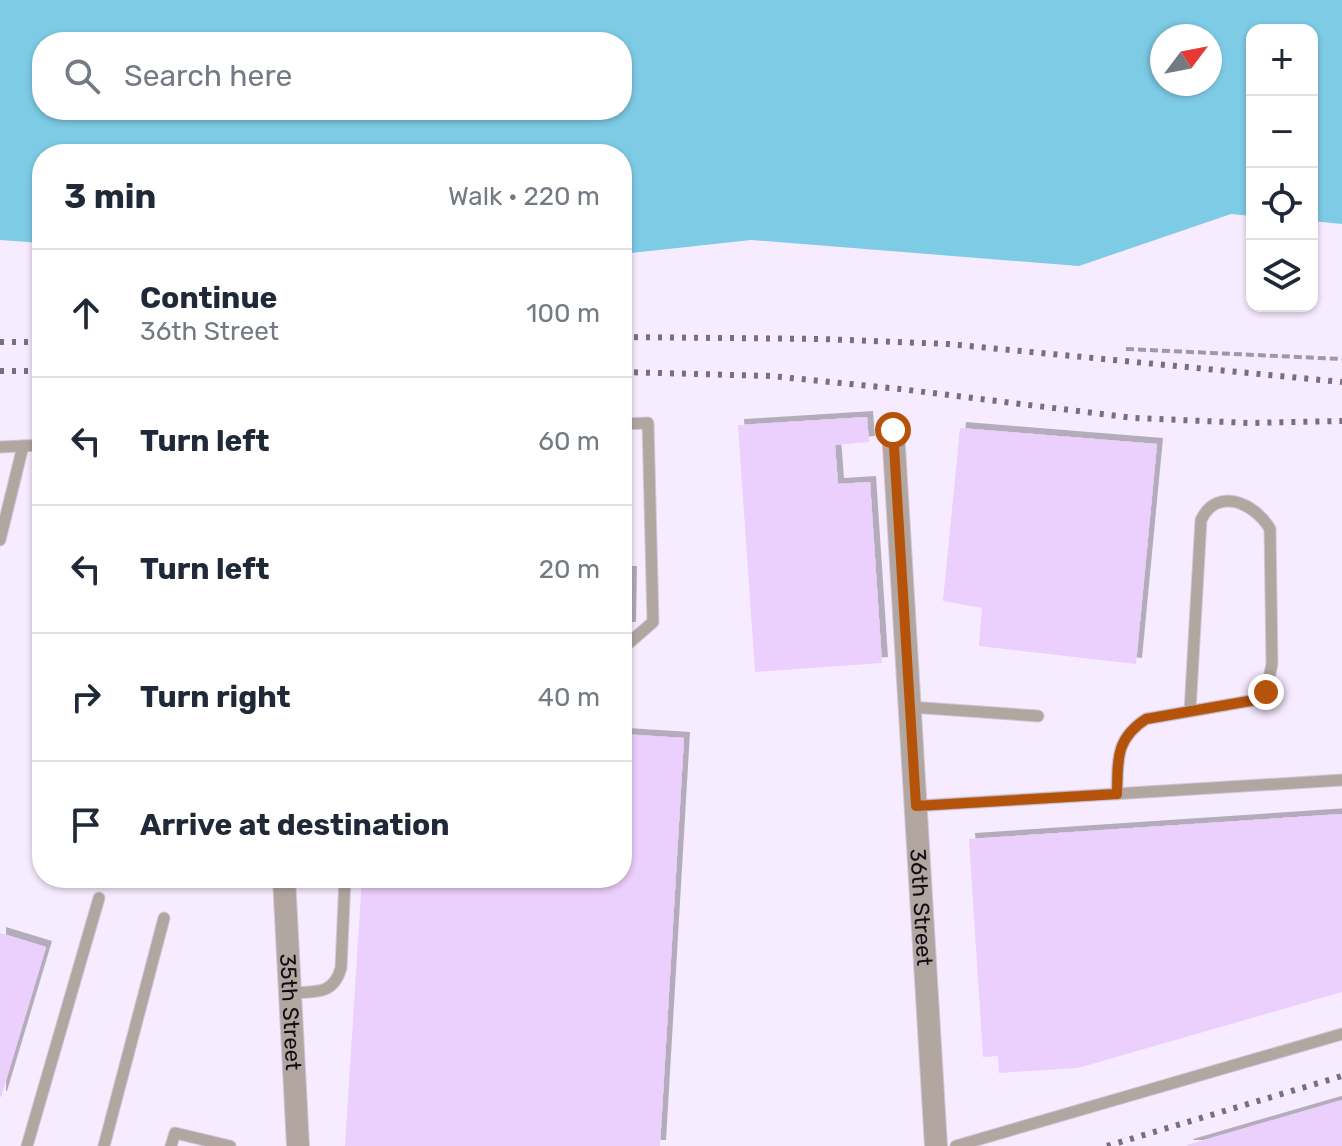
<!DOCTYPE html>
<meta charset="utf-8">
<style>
body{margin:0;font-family:Rubik,sans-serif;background:#f2f2f3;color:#1f2937}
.controls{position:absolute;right:24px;top:24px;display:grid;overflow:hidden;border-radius:16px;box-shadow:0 2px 6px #0004}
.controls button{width:72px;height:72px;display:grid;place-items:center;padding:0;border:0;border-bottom:2px solid #e0e1e3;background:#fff;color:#1f2937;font:40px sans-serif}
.compass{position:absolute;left:1150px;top:24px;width:72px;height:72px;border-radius:50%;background:#fff;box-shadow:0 2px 6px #0004;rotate:58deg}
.stop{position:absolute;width:24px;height:24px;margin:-18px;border:6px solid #b45309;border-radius:50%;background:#fff}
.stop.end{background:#b45309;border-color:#fff;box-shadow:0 2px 8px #0008}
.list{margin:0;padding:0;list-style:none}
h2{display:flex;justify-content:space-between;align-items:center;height:104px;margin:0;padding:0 32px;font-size:34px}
h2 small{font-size:26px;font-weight:400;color:#747a83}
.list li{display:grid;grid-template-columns:52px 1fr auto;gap:24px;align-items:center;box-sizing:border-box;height:128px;padding:0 32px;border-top:2px solid #e0e1e3}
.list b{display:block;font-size:30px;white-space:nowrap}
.list p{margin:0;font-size:26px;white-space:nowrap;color:#747a83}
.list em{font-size:26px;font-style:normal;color:#747a83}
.icon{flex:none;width:44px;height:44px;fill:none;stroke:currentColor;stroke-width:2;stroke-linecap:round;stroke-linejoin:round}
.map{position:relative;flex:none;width:1342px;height:1146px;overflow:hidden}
.search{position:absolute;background:#fff;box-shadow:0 2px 6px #0004;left:32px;top:32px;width:600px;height:88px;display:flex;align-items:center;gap:20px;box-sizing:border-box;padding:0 28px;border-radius:32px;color:#747a83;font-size:30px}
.panel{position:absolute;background:#fff;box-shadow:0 2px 6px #0004;left:32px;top:144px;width:600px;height:744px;border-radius:32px}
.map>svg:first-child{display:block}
.water{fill:#7ecbe6;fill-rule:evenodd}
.building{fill:#ebcffc;filter:url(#shadow)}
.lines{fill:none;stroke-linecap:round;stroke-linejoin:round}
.lane-casing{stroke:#d2c7da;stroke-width:13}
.street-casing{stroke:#d2c7da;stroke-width:24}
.path{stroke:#a198a7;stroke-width:4;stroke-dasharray:8 4;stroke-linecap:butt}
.lane{stroke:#b2a6a1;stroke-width:11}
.street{stroke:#b2a6a1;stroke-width:22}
.rail{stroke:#776f7d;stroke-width:6;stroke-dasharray:4 8;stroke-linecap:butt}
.route{stroke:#b45309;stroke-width:10}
.labels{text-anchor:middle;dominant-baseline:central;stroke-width:8;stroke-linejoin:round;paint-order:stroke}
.street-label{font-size:22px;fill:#120d15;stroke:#fff}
</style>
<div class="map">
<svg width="1342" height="1146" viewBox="0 0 1342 1146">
<defs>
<filter id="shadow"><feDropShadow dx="6" dy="-6" stdDeviation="0" flood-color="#0004"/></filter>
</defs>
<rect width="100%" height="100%" fill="#f7ebff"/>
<path class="water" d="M 0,0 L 1342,0 L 1342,224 L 1312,221 L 1312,30 L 1252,30 L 1252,216 L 1231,214 L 1079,266 L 751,240 L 622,254 L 622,154 L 42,154 L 42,243 L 0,240 ZM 1162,36 L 1210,36 L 1210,84 L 1162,84 ZM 42,42 L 622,42 L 622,110 L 42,110 Z"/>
<g class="building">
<path d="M 867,417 L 869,442 L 835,445 L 838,484 L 870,482 L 882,663 L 755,672 L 738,425 Z"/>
<path d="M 960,428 L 1157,444 L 1136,664 L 979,646 L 982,608 L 943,601 Z"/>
<path d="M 622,481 L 625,481 L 625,572 L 631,572 L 630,628 L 622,628 Z"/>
<path d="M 622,734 L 684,738 L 660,1146 L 345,1146 L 362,878 L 622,878 Z"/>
<path d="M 1342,814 L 1342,992 L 1078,1068 L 999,1073 L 998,1056 L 983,1057 L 969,839 Z"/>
<path d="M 0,933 L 46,947 L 1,1097 L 0,1097 Z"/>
<path d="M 1342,1100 L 1342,1146 L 1188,1146 L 1187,1145 Z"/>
</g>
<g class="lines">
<g class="lane-casing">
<g id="lane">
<path d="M 622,424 L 648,423 L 653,622 L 622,649"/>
<path d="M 0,447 L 42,445"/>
<path d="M 0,540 L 23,446"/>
<path d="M 910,707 L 1038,716"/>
<path d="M 1117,794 C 1118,760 1115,739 1146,719 L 1255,700 L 1266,692 L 1272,664 L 1270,529 C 1255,503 1217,486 1201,520 L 1190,711"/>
<path d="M 916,806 L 1342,780"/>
<path d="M 290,993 C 315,991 333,996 341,968 L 345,878"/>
<path d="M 27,1146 L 99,898"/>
<path d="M 104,1146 L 164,918"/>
<path d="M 171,1146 L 175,1133 L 230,1146"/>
<path d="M 956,1146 L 1342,1034"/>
</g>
</g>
<g class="street-casing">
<g id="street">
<path id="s1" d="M 893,430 L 936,1146"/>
<path id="s2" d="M 284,878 L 298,1146"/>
</g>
</g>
<path class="path" d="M 1126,349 L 1342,359"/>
<use href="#lane" class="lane"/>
<use href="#street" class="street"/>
<g class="rail">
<path d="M 622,337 L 822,339 L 948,344 L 1342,382"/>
<path d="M 0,342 L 42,342"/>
<path d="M 0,371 L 42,371"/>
<path d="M 622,372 L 771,376 L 900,389 L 1134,418 L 1250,423 L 1342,421"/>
<path d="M 1107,1146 L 1342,1076"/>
</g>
</g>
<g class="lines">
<path class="route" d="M 893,430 L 916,806 L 1117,794 C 1118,760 1115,739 1146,719 L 1255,700 L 1266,692"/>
</g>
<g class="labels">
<g class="street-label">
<text stroke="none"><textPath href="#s1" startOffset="478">36th Street</textPath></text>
<text stroke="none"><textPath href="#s2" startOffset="134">35th Street</textPath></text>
</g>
</g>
</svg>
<div class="controls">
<button>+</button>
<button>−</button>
<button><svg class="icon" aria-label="locate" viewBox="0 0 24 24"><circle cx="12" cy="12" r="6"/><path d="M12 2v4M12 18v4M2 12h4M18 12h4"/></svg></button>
<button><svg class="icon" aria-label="layers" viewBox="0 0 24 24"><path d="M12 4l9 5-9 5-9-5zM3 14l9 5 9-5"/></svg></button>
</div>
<svg class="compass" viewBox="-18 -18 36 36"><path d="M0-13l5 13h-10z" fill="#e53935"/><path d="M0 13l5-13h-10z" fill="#747a83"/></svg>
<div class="stop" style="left:893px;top:430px"></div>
<div class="stop end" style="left:1266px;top:692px"></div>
<div class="search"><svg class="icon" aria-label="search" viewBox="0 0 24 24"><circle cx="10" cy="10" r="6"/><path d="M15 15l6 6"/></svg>Search here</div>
<section class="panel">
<h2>3 min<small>Walk · 220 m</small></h2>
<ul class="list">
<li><svg class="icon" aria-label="ahead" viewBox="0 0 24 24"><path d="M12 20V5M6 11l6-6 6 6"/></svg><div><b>Continue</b><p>36th Street</p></div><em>100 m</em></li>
<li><svg class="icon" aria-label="left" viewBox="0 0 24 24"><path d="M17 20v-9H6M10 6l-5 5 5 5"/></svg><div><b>Turn left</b></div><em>60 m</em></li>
<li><svg class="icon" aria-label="left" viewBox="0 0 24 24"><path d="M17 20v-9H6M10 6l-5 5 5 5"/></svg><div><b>Turn left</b></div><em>20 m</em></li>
<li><svg class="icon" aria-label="right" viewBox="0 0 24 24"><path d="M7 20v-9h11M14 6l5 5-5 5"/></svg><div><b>Turn right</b></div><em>40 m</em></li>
<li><svg class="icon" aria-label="arrive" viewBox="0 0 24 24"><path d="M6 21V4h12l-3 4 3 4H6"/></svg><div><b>Arrive at destination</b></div></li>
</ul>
</section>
</div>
